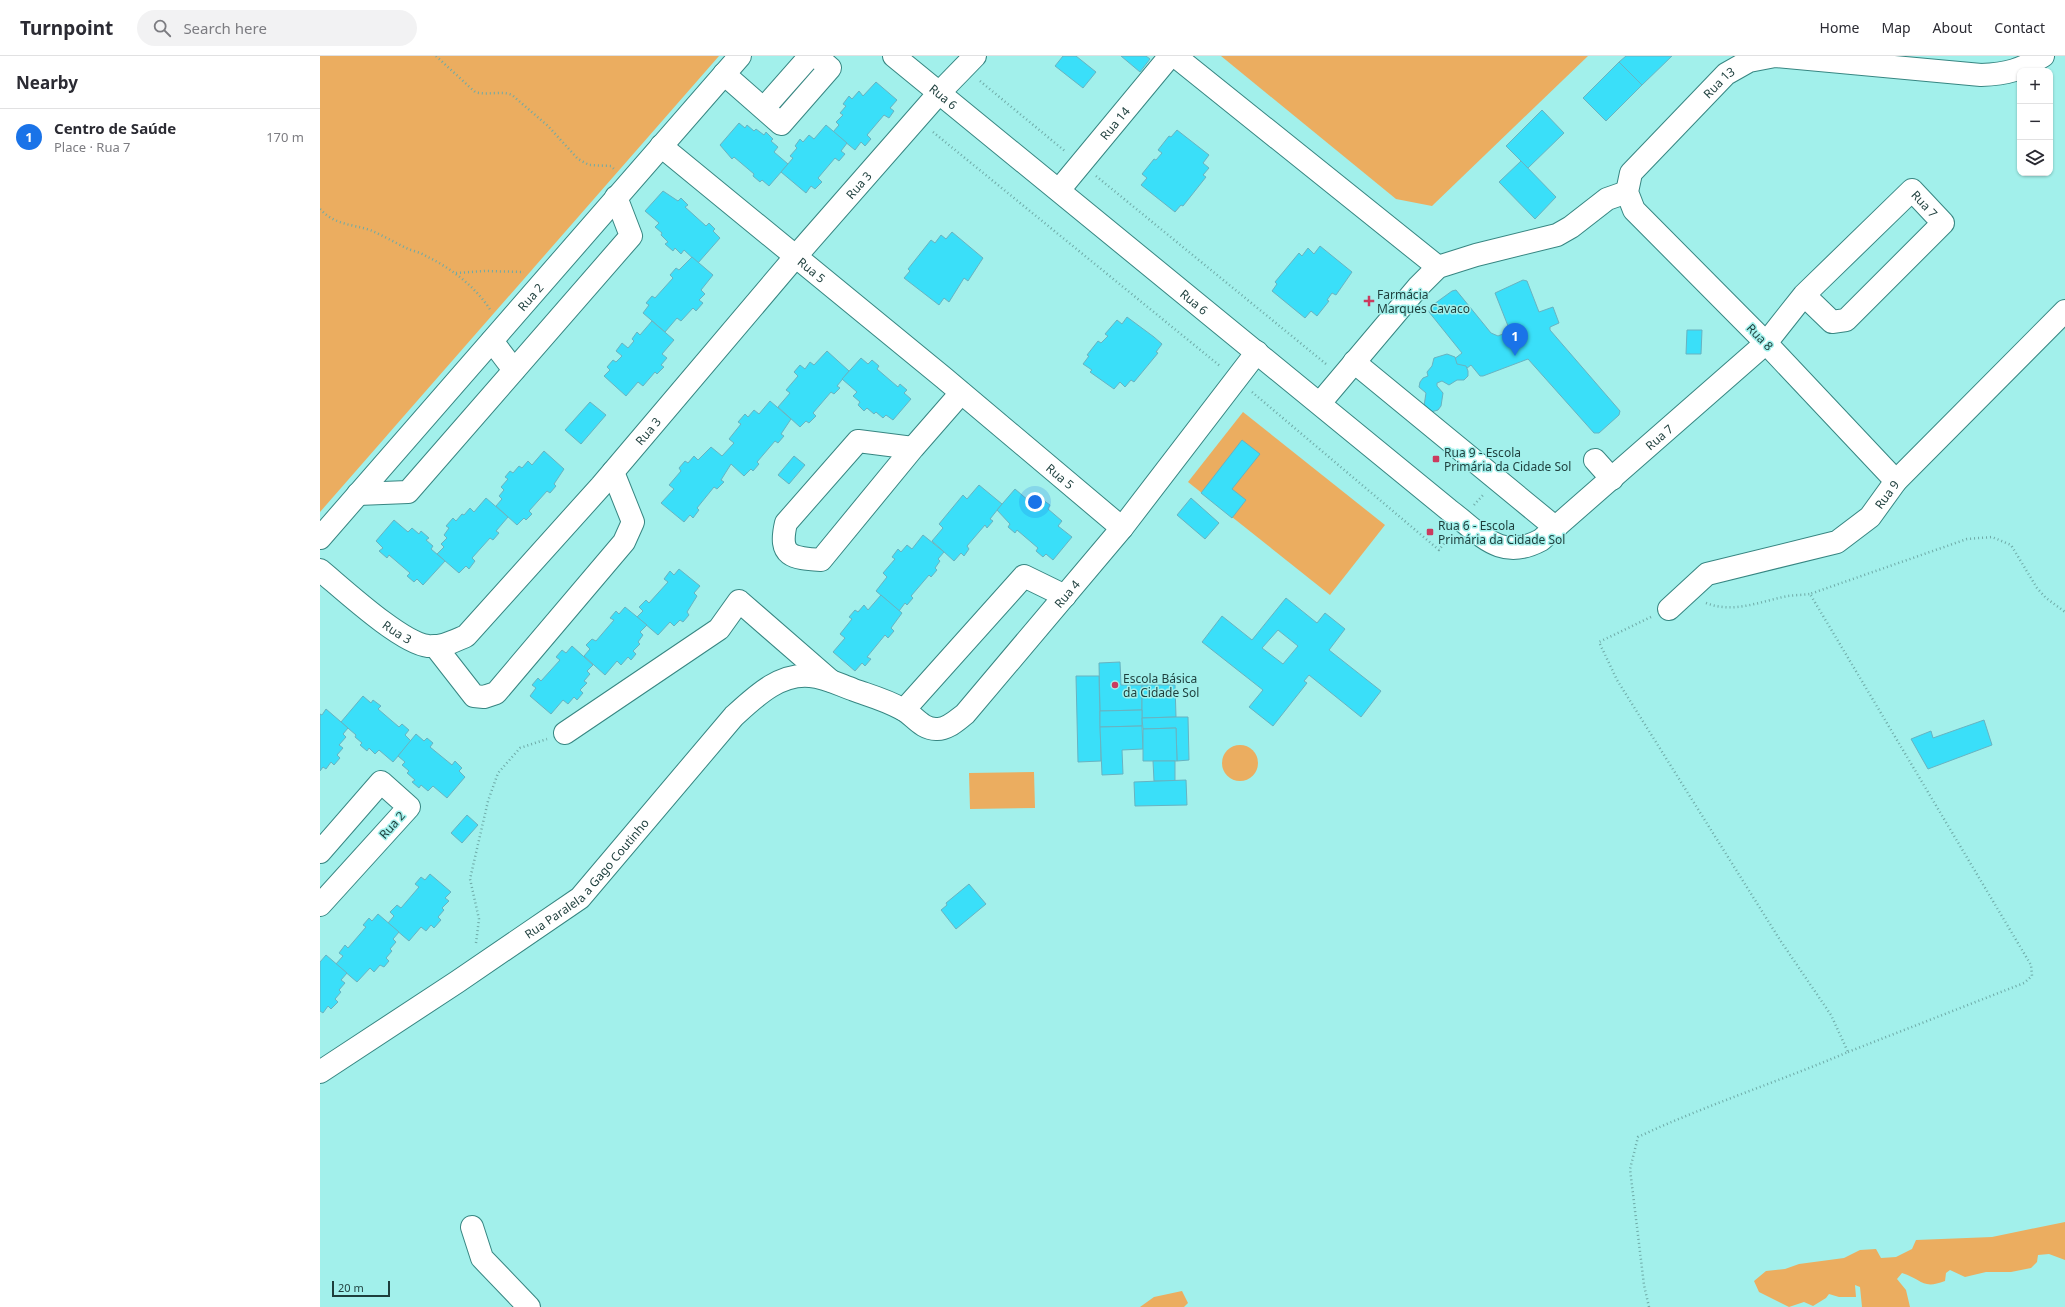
<!DOCTYPE html>
<meta charset="utf-8">
<style>
body{margin:0;font-family:"Noto Sans",sans-serif;background:#f2f2f3;color:#2b2b33}
.controls{position:absolute;right:12px;top:12px;display:grid;overflow:hidden;border-radius:8px;box-shadow:0 1px 3px #0004}
.controls button{width:36px;height:36px;display:grid;place-items:center;padding:0;border:0;border-bottom:1px solid #e1e1e2;background:#fff;color:#2b2b33;font:20px sans-serif}
.scale{position:absolute;left:12px;bottom:10px;width:58px;box-sizing:border-box;padding-left:4px;border:2px solid #1d3e3c;border-top:0;font-size:11px;line-height:14px;white-space:nowrap;color:#1d3e3c;-webkit-text-stroke:3px #a2f0eb;paint-order:stroke}
.you{position:absolute;left:715px;top:446px;width:14px;height:14px;margin:-10px;border:3px solid #fff;border-radius:50%;background:#1a73e8;box-shadow:0 0 0 6px #1a73e833}
.badge{display:grid;place-items:center;width:26px;height:26px;border-radius:50%;background:#1a73e8;color:#fff;font-size:13px;font-weight:700}
.pin{position:absolute;translate:-50% -33px;filter:drop-shadow(0 1px 2px #0008)}
.pin::after{content:'';position:absolute;top:21px;width:14px;height:12px;background:inherit;clip-path:polygon(0 0,100% 0,50% 100%)}
.list{margin:0;padding:0;list-style:none}
h2{display:flex;justify-content:space-between;align-items:center;height:52px;margin:0;padding:0 16px;font-size:17px}
h2 small{font-size:13px;font-weight:400;color:#7c7c81}
.list li{display:grid;grid-template-columns:26px 1fr auto;gap:12px;align-items:center;box-sizing:border-box;height:56px;padding:0 16px;border-top:1px solid #e1e1e2}
.list b{display:block;font-size:15px;white-space:nowrap}
.list p{margin:0;font-size:13px;white-space:nowrap;color:#7c7c81}
.list em{font-size:13px;font-style:normal;color:#7c7c81}
.icon{flex:none;width:22px;height:22px;fill:none;stroke:currentColor;stroke-width:2;stroke-linecap:round;stroke-linejoin:round}
.map{position:relative;flex:none;width:1745px;height:1251px;overflow:hidden}
header{display:flex;align-items:center;gap:24px;box-sizing:border-box;height:56px;padding:0 20px;background:#fff;border-bottom:1px solid #e1e1e2}
header strong{font-size:19px}
nav{display:flex;gap:22px;margin-inline-start:auto;font-size:14px}
.search{width:280px;height:36px;background:#f2f2f3;display:flex;align-items:center;gap:10px;box-sizing:border-box;padding:0 14px;border-radius:22px;color:#7c7c81;font-size:15px}
main{display:flex}
aside{flex:1;background:#fff}
.map>svg:first-child{display:block}
.green{fill:#ebad60}
.building{fill:#3adff9;stroke:#68b3c1;fill-rule:evenodd}
.lines{fill:none;stroke-linecap:round;stroke-linejoin:round}
.minor-casing{stroke:#378682;stroke-width:24}
.path{stroke:#6eaaa7;stroke-width:2.5;stroke-dasharray:1 3;stroke-linecap:butt}
.minor{stroke:#fff;stroke-width:22}
.poi-dot{fill:#cb3b5e;stroke:#a2f0eb;stroke-width:1.5}
.labels{text-anchor:middle;dominant-baseline:central;stroke-width:3;stroke-linejoin:round;paint-order:stroke}
.street-label{font-size:12px;fill:#1d3e3c;stroke:#a2f0eb}
.poi-label{font-size:12px;fill:#1d3e3c;stroke:#a2f0eb;text-anchor:start}
</style>
<header>
<strong>Turnpoint</strong>
<div class="search"><svg class="icon" aria-label="search" viewBox="0 0 24 24"><circle cx="10" cy="10" r="6"/><path d="M15 15l6 6"/></svg>Search here</div>
<nav><a>Home</a><a>Map</a><a>About</a><a>Contact</a></nav>
</header>
<main>
<aside>
<h2>Nearby<small></small></h2>
<ul class="list">
<li><span class="badge">1</span><div><b>Centro de Saúde</b><p>Place · Rua 7</p></div><em>170 m</em></li>
</ul>
</aside>
<div class="map">
<svg width="1745" height="1251" viewBox="0 0 1745 1251">
<rect width="100%" height="100%" fill="#a2f0eb"/>
<g class="green">
<path d="M 0,0 L 399,0 L 0,456 Z"/>
<path d="M 901,0 L 1268,0 L 1112,150 L 1076,143 Z"/>
<path d="M 923,356 L 1065,469 L 1010,539 L 868,426 Z"/>
<circle cx="920" cy="707" r="18"/>
<path d="M 714,716 L 715,752 L 650,753 L 649,717 Z"/>
<path d="M 1745,1166 L 1745,1204 L 1729,1198 L 1718,1199 L 1717,1206 L 1711,1212 L 1691,1216 L 1666,1216 L 1645,1221 L 1630,1214 L 1626,1217 L 1625,1225 C 1602,1234 1602,1223 1582,1217 L 1577,1223 L 1586,1234 L 1590,1251 L 1542,1251 L 1540,1231 L 1535,1229 L 1536,1241 L 1519,1241 L 1509,1238 L 1506,1242 L 1493,1250 L 1484,1246 L 1469,1251 L 1439,1236 L 1434,1225 L 1446,1215 L 1465,1213 L 1479,1208 L 1524,1202 L 1540,1194 L 1556,1193 L 1561,1202 L 1576,1201 L 1592,1193 L 1596,1184 L 1672,1181 Z"/>
<path d="M 862,1235 L 868,1247 L 864,1251 L 820,1251 L 834,1241 Z"/>
</g>
<g class="building">
<path d="M 743,0 L 756,0 L 776,16 L 763,32 L 735,10 Z"/>
<path d="M 801,0 L 826,0 L 830,3 L 820,16 Z"/>
<path d="M 1306,0 L 1352,0 L 1322,29 L 1299,6 Z"/>
<path d="M 1299,6 L 1322,29 L 1286,65 L 1263,42 Z"/>
<path d="M 556,26 L 577,44 L 570,52 L 574,55 L 569,62 L 564,59 L 547,79 L 551,83 L 545,90 L 541,86 L 535,94 L 513,76 L 519,69 L 516,66 L 523,59 L 520,57 L 526,50 L 523,48 L 529,40 L 532,43 L 539,35 L 543,40 Z"/>
<path d="M 1222,54 L 1244,77 L 1208,112 L 1186,90 Z"/>
<path d="M 419,67 L 425,72 L 427,69 L 434,75 L 436,73 L 444,79 L 446,76 L 453,83 L 451,85 L 458,91 L 454,96 L 468,108 L 449,130 L 442,124 L 440,126 L 433,120 L 434,118 L 414,101 L 412,103 L 400,89 Z"/>
<path d="M 506,69 L 527,87 L 521,95 L 525,98 L 519,105 L 515,102 L 498,122 L 502,126 L 495,133 L 491,130 L 486,137 L 461,116 L 473,102 L 470,100 L 477,92 L 475,90 L 480,83 L 483,86 L 489,79 L 494,83 Z"/>
<path d="M 857,74 L 889,99 L 883,107 L 889,112 L 883,119 L 886,121 L 863,150 L 861,149 L 855,156 L 821,129 L 827,122 L 822,118 L 834,103 L 836,104 L 842,97 L 838,94 L 849,80 L 851,81 Z"/>
<path d="M 1201,105 L 1236,141 L 1215,163 L 1179,126 Z"/>
<path d="M 343,135 L 358,145 L 361,142 L 368,149 L 365,151 L 386,170 L 389,167 L 395,173 L 393,175 L 400,182 L 378,207 L 364,194 L 361,198 L 355,192 L 353,195 L 345,188 L 348,186 L 341,179 L 342,177 L 335,171 L 339,167 L 325,155 Z"/>
<path d="M 632,176 L 663,202 L 648,225 L 644,222 L 629,246 L 624,242 L 619,249 L 584,222 L 590,215 L 588,213 L 611,184 L 615,187 L 621,179 L 626,183 Z"/>
<path d="M 1000,190 L 1032,216 L 1016,239 L 1012,237 L 1007,244 L 1009,245 L 997,260 L 991,255 L 985,262 L 952,235 L 957,228 L 955,226 L 979,197 L 982,200 L 988,192 L 994,198 Z"/>
<path d="M 372,201 L 393,219 L 381,234 L 385,238 L 379,244 L 383,247 L 376,255 L 373,252 L 361,265 L 357,262 L 345,276 L 323,257 L 329,249 L 326,247 L 332,240 L 335,242 L 353,222 L 350,219 L 356,212 L 359,214 Z"/>
<path d="M 1203,224 L 1207,225 L 1219,256 L 1233,251 L 1239,267 L 1230,271 L 1230,274 L 1300,355 L 1299,359 L 1279,377 L 1274,377 L 1208,303 L 1163,320 L 1160,320 L 1151,309 L 1142,316 L 1133,304 L 1142,297 L 1109,256 L 1110,251 L 1132,235 L 1136,234 L 1171,277 L 1178,280 L 1190,275 L 1175,237 Z"/>
<path d="M 807,261 L 834,281 L 842,288 L 836,296 L 838,297 L 814,326 L 811,324 L 805,331 L 800,326 L 794,333 L 770,316 L 772,314 L 763,308 L 769,300 L 767,299 L 778,285 L 781,287 L 788,280 L 785,278 L 797,264 L 802,268 Z"/>
<path d="M 332,265 L 354,284 L 342,298 L 347,302 L 341,309 L 344,311 L 337,318 L 335,316 L 323,330 L 318,326 L 306,340 L 284,320 L 290,314 L 287,311 L 293,304 L 296,306 L 302,300 L 296,295 L 302,287 L 308,292 L 314,285 L 312,283 L 317,276 L 320,279 Z"/>
<path d="M 1367,274 L 1382,274 L 1381,298 L 1366,298 Z"/>
<path d="M 507,295 L 529,315 L 517,330 L 520,332 L 514,338 L 511,336 L 493,357 L 496,360 L 489,367 L 486,365 L 480,371 L 458,351 L 470,337 L 466,334 L 478,320 L 474,316 L 480,309 L 485,313 L 490,306 L 494,309 Z"/>
<path d="M 1127,298 L 1135,301 L 1137,308 L 1146,310 L 1148,315 L 1148,320 L 1144,324 L 1137,324 L 1129,329 L 1122,325 L 1117,327 L 1117,330 L 1123,337 L 1121,350 L 1118,354 L 1111,356 L 1104,350 L 1106,337 L 1099,331 L 1100,326 L 1103,322 L 1108,320 L 1107,316 L 1112,310 L 1114,302 Z"/>
<path d="M 541,302 L 548,308 L 552,304 L 559,310 L 557,313 L 578,331 L 580,328 L 587,334 L 584,337 L 591,343 L 573,364 L 566,359 L 563,362 L 556,356 L 554,358 L 547,352 L 544,355 L 538,349 L 540,346 L 533,340 L 537,336 L 522,323 Z"/>
<path d="M 450,345 L 471,363 L 461,378 L 464,380 L 458,387 L 455,385 L 437,406 L 439,408 L 433,415 L 431,413 L 424,420 L 411,408 L 401,424 L 404,426 L 397,433 L 394,431 L 377,452 L 379,454 L 373,462 L 370,459 L 364,466 L 341,447 L 354,433 L 349,429 L 361,415 L 359,412 L 365,405 L 368,407 L 374,400 L 378,404 L 391,391 L 402,400 L 414,387 L 409,383 L 421,368 L 418,366 L 425,358 L 428,361 L 434,354 L 439,358 Z"/>
<path d="M 270,346 L 286,359 L 261,388 L 245,374 Z"/>
<path d="M 922,384 L 940,398 L 912,433 L 926,444 L 912,462 L 881,437 Z"/>
<path d="M 224,395 L 244,413 L 234,428 L 236,430 L 230,437 L 227,435 L 209,455 L 212,458 L 206,464 L 204,462 L 197,469 L 176,450 L 182,443 L 179,440 L 184,434 L 181,431 L 188,423 L 185,421 L 190,415 L 193,417 L 199,410 L 202,412 L 208,405 L 212,409 Z"/>
<path d="M 474,400 L 485,409 L 469,428 L 458,419 Z"/>
<path d="M 659,429 L 682,448 L 670,463 L 673,465 L 667,472 L 665,469 L 647,490 L 649,493 L 644,500 L 641,497 L 634,505 L 612,485 L 623,472 L 619,468 L 643,439 L 647,443 Z"/>
<path d="M 695,433 L 709,445 L 713,441 L 721,447 L 723,444 L 730,449 L 728,453 L 742,465 L 738,470 L 752,481 L 733,504 L 726,498 L 723,501 L 716,495 L 718,492 L 697,474 L 695,477 L 688,471 L 690,468 L 677,454 Z"/>
<path d="M 166,442 L 188,461 L 176,475 L 179,477 L 173,484 L 170,482 L 152,502 L 155,505 L 149,513 L 146,510 L 139,517 L 117,498 L 124,491 L 121,488 L 127,482 L 124,479 L 129,472 L 126,470 L 133,462 L 136,465 L 142,458 L 144,459 L 150,452 L 154,456 Z"/>
<path d="M 871,442 L 899,467 L 885,483 L 857,459 Z"/>
<path d="M 74,464 L 88,476 L 92,472 L 99,478 L 101,475 L 109,482 L 106,484 L 113,490 L 111,493 L 125,505 L 103,529 L 97,523 L 94,526 L 87,520 L 90,517 L 69,499 L 67,502 L 59,495 L 63,492 L 56,485 Z"/>
<path d="M 603,479 L 624,496 L 618,503 L 620,505 L 615,512 L 617,514 L 611,521 L 609,519 L 591,540 L 593,542 L 587,549 L 585,547 L 579,555 L 556,535 L 567,521 L 563,517 L 575,503 L 572,501 L 578,493 L 581,496 L 587,489 L 592,493 Z"/>
<path d="M 359,513 L 380,530 L 374,537 L 377,540 L 367,556 L 369,559 L 363,566 L 360,564 L 354,570 L 350,566 L 338,579 L 317,561 L 323,555 L 319,551 L 326,544 L 329,547 L 348,526 L 344,523 L 350,515 L 354,519 Z"/>
<path d="M 561,539 L 582,557 L 571,572 L 574,575 L 568,582 L 565,579 L 547,601 L 551,603 L 545,610 L 542,607 L 535,615 L 513,596 L 525,582 L 520,578 L 532,563 L 529,561 L 535,554 L 538,556 L 544,549 L 548,554 Z"/>
<path d="M 966,542 L 997,567 L 1005,557 L 1025,573 L 1009,594 L 1061,635 L 1041,661 L 989,619 L 984,625 L 987,627 L 953,670 L 929,651 L 943,634 L 882,586 L 902,560 L 932,584 ZM 958,574 L 978,590 L 963,608 L 942,592 Z"/>
<path d="M 305,551 L 327,569 L 320,576 L 323,579 L 318,586 L 320,588 L 313,595 L 316,598 L 311,604 L 308,601 L 301,609 L 297,605 L 285,619 L 264,600 L 270,593 L 266,589 L 272,583 L 276,585 L 294,564 L 290,562 L 296,555 L 299,558 Z"/>
<path d="M 252,590 L 273,609 L 267,615 L 270,618 L 264,625 L 267,627 L 260,634 L 263,637 L 257,644 L 254,641 L 248,648 L 243,644 L 231,658 L 210,640 L 216,632 L 212,629 L 218,622 L 221,625 L 240,604 L 236,601 L 242,594 L 246,597 Z"/>
<path d="M 800,606 L 801,629 L 822,629 L 822,654 L 780,655 L 779,607 Z"/>
<path d="M 756,620 L 779,620 L 781,705 L 758,706 Z"/>
<path d="M 822,629 L 855,629 L 856,661 L 822,662 Z"/>
<path d="M 43,640 L 51,647 L 53,644 L 61,650 L 58,653 L 79,671 L 82,668 L 89,674 L 85,679 L 91,685 L 73,706 L 59,694 L 55,698 L 49,692 L 47,695 L 40,689 L 42,687 L 35,681 L 36,679 L 21,666 Z"/>
<path d="M 6,653 L 28,672 L 23,678 L 26,681 L 19,689 L 23,692 L 17,699 L 20,702 L 14,709 L 11,706 L 6,713 L 3,711 L 0,715 L 0,658 L 2,659 Z"/>
<path d="M 822,654 L 822,670 L 780,671 L 780,655 Z"/>
<path d="M 856,661 L 868,661 L 869,704 L 857,705 L 856,672 L 823,673 L 822,662 Z"/>
<path d="M 1664,664 L 1672,689 L 1608,713 L 1591,683 L 1611,675 L 1613,682 Z"/>
<path d="M 822,670 L 823,693 L 802,694 L 803,718 L 782,719 L 780,671 Z"/>
<path d="M 856,672 L 857,705 L 823,705 L 823,673 Z"/>
<path d="M 96,678 L 104,685 L 107,682 L 113,687 L 110,691 L 132,709 L 135,705 L 142,712 L 139,715 L 145,721 L 127,742 L 113,730 L 108,735 L 101,729 L 99,732 L 92,726 L 95,724 L 87,717 L 89,715 L 82,709 L 85,706 L 78,700 Z"/>
<path d="M 833,705 L 855,705 L 855,725 L 834,725 Z"/>
<path d="M 866,724 L 867,749 L 815,750 L 814,726 Z"/>
<path d="M 147,759 L 158,769 L 142,787 L 131,777 Z"/>
<path d="M 110,818 L 131,836 L 125,842 L 129,845 L 122,852 L 124,854 L 118,861 L 121,864 L 114,872 L 111,869 L 106,875 L 101,871 L 89,885 L 68,867 L 74,860 L 70,856 L 77,849 L 81,852 L 99,831 L 95,828 L 101,821 L 105,824 Z"/>
<path d="M 649,828 L 666,848 L 636,873 L 621,854 L 627,849 L 626,847 Z"/>
<path d="M 58,858 L 79,876 L 73,883 L 76,886 L 70,893 L 72,895 L 66,902 L 69,905 L 64,911 L 60,909 L 54,916 L 50,912 L 37,926 L 16,908 L 23,900 L 19,897 L 25,889 L 28,892 L 46,871 L 43,869 L 49,862 L 52,865 Z"/>
<path d="M 6,899 L 27,917 L 21,924 L 25,927 L 19,934 L 21,936 L 15,943 L 18,946 L 11,953 L 8,950 L 3,957 L 0,955 L 0,906 Z"/>
</g>
<g class="lines">
<g class="minor-casing">
<g id="minor">
<path id="s1" d="M 574,0 L 1129,454 C 1161,478 1180,506 1221,484 L 1446,287 L 1484,239 L 1592,134 L 1623,167 L 1526,264 L 1512,266 L 1484,239"/>
<path d="M 855,0 L 1118,211"/>
<path d="M 404,18 L 461,68 L 510,12 L 496,0"/>
<path d="M 444,52 L 490,0"/>
<path id="s2" d="M 341,90 L 624,322 L 802,472"/>
<path id="s3" d="M 739,134 L 850,0"/>
<path d="M 172,285 L 194,314"/>
<path d="M 1034,306 L 1236,472"/>
<path d="M 1000,347 L 1098,231 L 1118,211 L 1156,199 L 1237,179 L 1251,171 L 1287,143 L 1307,136"/>
<path d="M 593,392 L 538,385 L 466,467 C 458,501 472,502 501,504 L 593,392 L 641,337"/>
<path d="M 1275,404 L 1292,423"/>
<path id="s4" d="M 1576,425 L 1446,287 L 1314,154 L 1307,136 L 1311,117 L 1406,18 L 1429,5 L 1455,0 L 1661,19 C 1687,18 1701,14 1723,0"/>
<path d="M 38,438 L 88,436 L 311,180 L 296,141"/>
<path id="s5" d="M 0,482 L 420,0"/>
<path id="s6" d="M 0,514 C 23,533 81,587 108,590 C 121,592 134,585 146,580 L 281,430 L 476,200 L 619,37 L 655,0"/>
<path id="s7" d="M 1349,553 L 1387,518 L 1517,486 L 1550,461 L 1576,425 L 1745,255"/>
<path d="M 115,590 L 154,640 L 164,641 L 176,637 L 304,486 L 313,466 L 293,416"/>
<path d="M 584,654 L 704,520 L 745,540"/>
<path d="M 245,677 L 399,573 L 419,545 L 511,625"/>
<path d="M 0,796 L 61,726 L 89,751 L 0,849"/>
<path id="s8" d="M 0,1016 L 137,926 L 260,842 L 414,660 C 435,641 459,617 490,620 C 505,621 520,629 534,634 C 551,640 566,644 582,653 C 594,659 601,673 616,673 C 627,674 637,664 645,658 L 802,472 L 937,296"/>
<path d="M 152,1171 L 162,1202 L 209,1251"/>
</g>
</g>
<g class="path">
<path d="M 116,0 L 155,36 C 168,40 181,34 192,39 L 228,70 L 258,103 L 269,109 L 291,110 L 294,113"/>
<path d="M 660,25 L 746,96"/>
<path d="M 613,76 L 900,310"/>
<path d="M 776,120 L 1006,308"/>
<path d="M 0,153 C 15,169 31,168 50,174 C 62,179 74,186 86,192 C 92,195 100,196 106,200 C 131,212 156,231 171,255"/>
<path d="M 136,217 L 165,215 L 204,216"/>
<path d="M 932,336 L 1119,494 L 1129,481"/>
<path d="M 1154,449 L 1163,439"/>
<path d="M 1386,547 C 1414,558 1441,545 1468,540 C 1475,539 1483,539 1490,538"/>
<path d="M 156,887 L 159,863 L 150,823 L 168,745 L 178,717 L 200,692 L 227,683"/>
<path d="M 1528,996 L 1704,927 L 1712,920 L 1711,909 L 1490,538 L 1647,483 L 1672,481 L 1691,489 L 1717,532 L 1726,542 L 1745,556"/>
<path d="M 1329,1251 L 1324,1229 L 1310,1113 L 1318,1081 C 1386,1049 1458,1026 1528,996 L 1511,959 L 1460,884 L 1297,624 L 1279,586 L 1331,561"/>
</g>
<use href="#minor" class="minor"/>
</g>
<g class="poi-dot">
<path d="M1047 239h4v4h4v4h-4v4h-4v-4h-4v-4h4z"/>
<rect x="1112" y="399" width="8" height="8" rx="2"/>
<rect x="1106" y="472" width="8" height="8" rx="2"/>
<circle cx="795" cy="629" r="4"/>
</g>
<g class="labels">
<g class="street-label">
<text stroke="none"><textPath href="#s4" startOffset="542">Rua 13</textPath></text>
<text stroke="none"><textPath href="#s1" startOffset="64">Rua 6</textPath></text>
<text stroke="none"><textPath href="#s3" startOffset="87">Rua 14</textPath></text>
<text stroke="none"><textPath href="#s6" startOffset="771">Rua 3</textPath></text>
<text stroke="none"><textPath href="#s1" startOffset="1352">Rua 7</textPath></text>
<text stroke="none"><textPath href="#s2" startOffset="195">Rua 5</textPath></text>
<text stroke="none"><textPath href="#s5" startOffset="320">Rua 2</textPath></text>
<text stroke="none"><textPath href="#s1" startOffset="388">Rua 6</textPath></text>
<text transform="translate(1440 281) rotate(46)">Rua 8</text>
<text stroke="none"><textPath href="#s6" startOffset="447">Rua 3</textPath></text>
<text stroke="none"><textPath href="#s1" startOffset="979">Rua 7</textPath></text>
<text stroke="none"><textPath href="#s2" startOffset="518">Rua 5</textPath></text>
<text stroke="none"><textPath href="#s7" startOffset="255">Rua 9</textPath></text>
<text stroke="none"><textPath href="#s8" startOffset="969">Rua 4</textPath></text>
<text stroke="none"><textPath href="#s6" startOffset="99">Rua 3</textPath></text>
<text transform="translate(72 769) rotate(-48)">Rua 2</text>
<text stroke="none"><textPath href="#s8" startOffset="331">Rua Paralela a Gago Coutinho</textPath></text>
</g>
<g class="poi-label">
<text x="1057" y="238">Farmácia<tspan x="1057" dy="14">Marques Cavaco</tspan></text>
<text x="1124" y="396">Rua 9 - Escola<tspan x="1124" dy="14">Primária da Cidade Sol</tspan></text>
<text x="1118" y="469">Rua 6 - Escola<tspan x="1118" dy="14">Primária da Cidade Sol</tspan></text>
<text x="803" y="622">Escola Básica<tspan x="803" dy="14">da Cidade Sol</tspan></text>
</g>
</g>
</svg>
<div class="controls">
<button>+</button>
<button>−</button>
<button><svg class="icon" aria-label="layers" viewBox="0 0 24 24"><path d="M12 4l9 5-9 5-9-5zM3 14l9 5 9-5"/></svg></button>
</div>
<div class="scale">20 m</div>
<div class="you"></div>
<div class="pin badge" style="left:1195px;top:300px">1</div>
</div>
</main>
